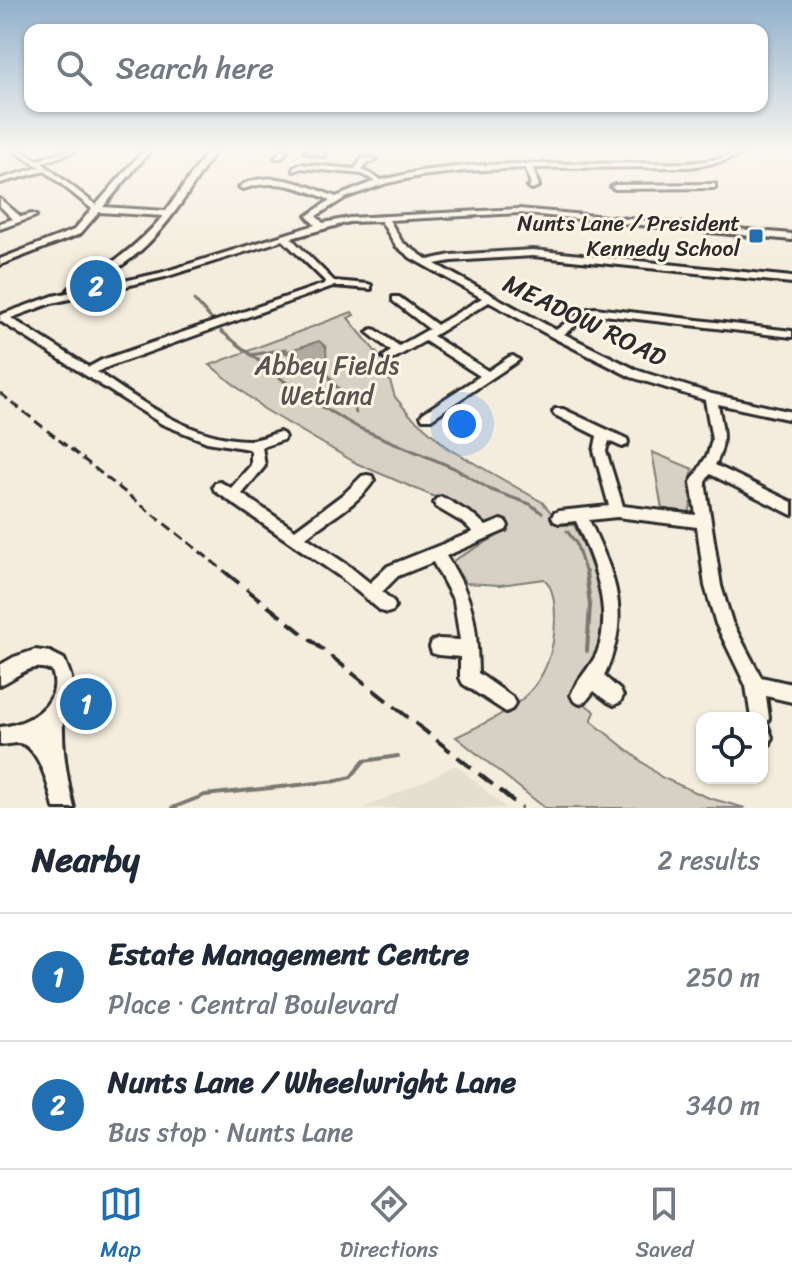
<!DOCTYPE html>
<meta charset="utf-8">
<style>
body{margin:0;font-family:Sriracha,sans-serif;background:#f6f6f7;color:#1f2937}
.controls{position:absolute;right:24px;bottom:24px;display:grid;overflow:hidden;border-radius:16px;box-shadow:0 2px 6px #0004}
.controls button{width:72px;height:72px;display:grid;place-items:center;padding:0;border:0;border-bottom:2px solid #e0e1e3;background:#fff;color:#1f2937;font:40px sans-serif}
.you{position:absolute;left:462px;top:424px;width:28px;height:28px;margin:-20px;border:6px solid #fff;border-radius:50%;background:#1a73e8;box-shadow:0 0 0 12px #1a73e833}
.badge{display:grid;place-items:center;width:52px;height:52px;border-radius:50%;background:#1f6fb2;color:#fff;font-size:26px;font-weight:700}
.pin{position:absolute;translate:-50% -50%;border:4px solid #fff;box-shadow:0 2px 8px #0006}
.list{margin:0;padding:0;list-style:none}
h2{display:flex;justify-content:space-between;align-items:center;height:104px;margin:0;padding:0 32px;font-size:34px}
h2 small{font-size:26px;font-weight:400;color:#747a83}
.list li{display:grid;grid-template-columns:52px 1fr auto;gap:24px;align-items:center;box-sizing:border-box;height:128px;padding:0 32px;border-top:2px solid #e0e1e3}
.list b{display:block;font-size:30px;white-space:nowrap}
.list p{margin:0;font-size:26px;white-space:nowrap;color:#747a83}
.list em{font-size:26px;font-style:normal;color:#747a83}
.icon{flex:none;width:44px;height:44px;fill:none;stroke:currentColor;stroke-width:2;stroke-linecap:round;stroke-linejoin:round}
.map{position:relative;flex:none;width:792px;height:808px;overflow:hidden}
.search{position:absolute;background:#fff;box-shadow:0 2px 6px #0004;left:24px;right:24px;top:24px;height:88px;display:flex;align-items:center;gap:20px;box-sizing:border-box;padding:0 28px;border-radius:16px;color:#747a83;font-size:30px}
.sheet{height:360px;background:#fff}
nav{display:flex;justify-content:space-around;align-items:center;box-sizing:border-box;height:112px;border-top:2px solid #e0e1e3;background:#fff;font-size:22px;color:#747a83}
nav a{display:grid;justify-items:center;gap:4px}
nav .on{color:#1f6fb2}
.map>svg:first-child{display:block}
.built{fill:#e5dfd0}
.green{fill:#d6d1c4;stroke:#807e78;stroke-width:2}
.water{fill:#afaaa0;stroke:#7a7771;stroke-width:2}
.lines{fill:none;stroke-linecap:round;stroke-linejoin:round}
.stream-far1{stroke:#7a7771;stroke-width:3}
.stream{stroke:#7a7771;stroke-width:4}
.minor-casing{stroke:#2b2b2b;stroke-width:6}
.minor{fill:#fcf5e5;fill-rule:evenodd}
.rail-far1{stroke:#2b2b2b;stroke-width:3;stroke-dasharray:10 5;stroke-linecap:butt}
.rail{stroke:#2b2b2b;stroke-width:4;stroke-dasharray:18 9;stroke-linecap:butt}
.poi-dot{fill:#1f6fb2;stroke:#fcf5e5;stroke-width:3}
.labels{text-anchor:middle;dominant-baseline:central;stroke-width:6;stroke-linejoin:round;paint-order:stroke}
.far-poi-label{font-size:22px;fill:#2b2b2b;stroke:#fcf5e5;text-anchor:end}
.street-label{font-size:26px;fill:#2b2b2b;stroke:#fcf5e5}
.park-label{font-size:26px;fill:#565451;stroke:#fcf5e5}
</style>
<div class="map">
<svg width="792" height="808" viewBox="0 0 792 808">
<rect width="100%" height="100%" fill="#f4edde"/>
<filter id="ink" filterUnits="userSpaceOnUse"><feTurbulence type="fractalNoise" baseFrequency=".0125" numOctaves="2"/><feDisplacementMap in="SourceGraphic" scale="16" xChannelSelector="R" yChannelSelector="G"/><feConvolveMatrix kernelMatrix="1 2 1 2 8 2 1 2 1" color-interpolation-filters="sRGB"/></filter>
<g filter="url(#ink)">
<path class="built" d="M 456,765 L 506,808 L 364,808 L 424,781 Z"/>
<g class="green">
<path d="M 352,312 L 354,315 L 348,318 L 384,362 L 395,397 L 409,414 L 448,448 L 542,502 L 562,525 L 574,525 C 589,556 608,596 602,632 C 598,655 582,674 571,693 L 595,712 L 591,721 L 661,777 L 709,798 L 745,808 L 545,808 L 456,737 C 514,710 554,690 555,619 C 555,607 554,587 544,579 L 500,585 L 466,583 L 453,565 L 454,560 L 494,538 L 477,515 L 358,464 L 264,409 L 210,365 Z"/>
<path d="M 652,452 L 693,469 C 688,484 695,498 689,512 L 662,509 Z"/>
</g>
<path class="water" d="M 319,341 L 326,347 L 327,369 L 284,352 Z"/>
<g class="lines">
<g class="stream-far1">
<path d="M 194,300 L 214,322"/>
<path d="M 221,331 L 303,396 L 359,428 L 454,468 L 491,490 L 530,504 L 542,513"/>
<path d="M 251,355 L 286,349"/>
<path d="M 325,369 C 332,387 349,395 356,413"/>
<path d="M 567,531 L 576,543 L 586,574"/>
</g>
<g class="stream">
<path d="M 586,572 L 590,605 L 587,651"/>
<path d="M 172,808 L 205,795 L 336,781 L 351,777 L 364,761 L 398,756"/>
</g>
<g class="minor-casing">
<g id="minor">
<path d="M 14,151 L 22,151 L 37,160 L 65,151 L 75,151 L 42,163 L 96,205 L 143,151 L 150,151 L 103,207 L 166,211 L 208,151 L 215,151 C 193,185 172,222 141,250 C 122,267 101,279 79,291 L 160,273 L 315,225 L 307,216 L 330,200 C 300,187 275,178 243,189 L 239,187 C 268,168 307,185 336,197 L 375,181 L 362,174 L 302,168 L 294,171 L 294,167 L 300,164 L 355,169 L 362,159 L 372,158 L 376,160 L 374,161 L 367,163 L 362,170 L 382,180 L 420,171 L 465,166 L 510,164 L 690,163 L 718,159 L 740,151 L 749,151 L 721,162 L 690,167 L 533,168 L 539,186 L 532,189 L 528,187 L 531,185 L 526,168 L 465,171 L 420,176 L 387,183 L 345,198 L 316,216 L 323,223 L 349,218 L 519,209 L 792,234 L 792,240 L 519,213 L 389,220 L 402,242 L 428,260 L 451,255 L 533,250 L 792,277 L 792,283 L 533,256 L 451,261 L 435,264 L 556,330 L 583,310 L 595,308 L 792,331 L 792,337 L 595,314 L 590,315 L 564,334 L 639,371 L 712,394 L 792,412 L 792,420 L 718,404 C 722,427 728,442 715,465 L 792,502 L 792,515 L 710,474 L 705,482 L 721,586 L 732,622 L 761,677 L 792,684 L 792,702 L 766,696 L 769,718 L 767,724 L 772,737 L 770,744 L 762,746 L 762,718 L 751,718 L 746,686 L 716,624 L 705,586 L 697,527 L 617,517 L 589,520 C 616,578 632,614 604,676 L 620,690 L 623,696 L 620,702 L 614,705 L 608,702 L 594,691 L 586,701 L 580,704 L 574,701 L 571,695 C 577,680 590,668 597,653 C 614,610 593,561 576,521 L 559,523 L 554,521 L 552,517 L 554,513 L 559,511 L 609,506 L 594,451 L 597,436 L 555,415 L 553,412 L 555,409 L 563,409 L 627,439 L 628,442 L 627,445 L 622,447 L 609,441 L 606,451 L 623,506 L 696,515 L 691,482 L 708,454 L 712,440 L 705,400 L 631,377 L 552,337 L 489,302 L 433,336 L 488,371 L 509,357 L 513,356 L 519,360 L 431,419 L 423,419 L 421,416 L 423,413 L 480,376 L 425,341 L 393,359 L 385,359 L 383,357 L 391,351 L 367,332 L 372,329 L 376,330 L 399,346 L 429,329 L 393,301 L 393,297 L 399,297 L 437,325 L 482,298 L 411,258 L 396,246 L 381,221 L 349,222 L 291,238 L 334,281 L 368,284 L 371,285 L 371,289 L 333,286 L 110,366 L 97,372 C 142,402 193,440 249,440 C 259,440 270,435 279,432 L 283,434 L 285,437 L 283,440 L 262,447 L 265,466 L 242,494 L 295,530 L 346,492 L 362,476 L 367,475 L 372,476 L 374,480 C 358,505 329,519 306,537 L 349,566 L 370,583 L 388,566 L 473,532 L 465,524 L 436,507 L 434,503 L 436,499 L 441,497 L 446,499 L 475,516 L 486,526 L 501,520 L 506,522 L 508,526 L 506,530 L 446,556 C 474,598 477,624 478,673 L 512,697 L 515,703 L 512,709 L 506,712 L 463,684 L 460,678 L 460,657 L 438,655 L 432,653 L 430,647 L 432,641 L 438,639 L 460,640 L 454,601 L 433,562 L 398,576 L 382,592 L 393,601 L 395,606 L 393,611 L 387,613 L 381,611 L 339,576 L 215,491 L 213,487 L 215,483 L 220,482 L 231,488 L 251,465 L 251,451 L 249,449 L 207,442 L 162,424 L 0,321 L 0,315 L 53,296 L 71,292 L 68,290 L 70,288 C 106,269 136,248 163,216 L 99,212 L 80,234 L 0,265 L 0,259 L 74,230 L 92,209 L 45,171 L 0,183 L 0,179 L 40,167 ZM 283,240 L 325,281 L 324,284 L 102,360 L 89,367 L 11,318 L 52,303 L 165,277 Z"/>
<path d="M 280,151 L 287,151 L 281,158 L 277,158 L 275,157 Z"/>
<path d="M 304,151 L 319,151 L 326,154 L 323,156 Z"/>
<path d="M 712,184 L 715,184 L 715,188 L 615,189 L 611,187 L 615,185 Z"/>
<path d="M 0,199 L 21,217 L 32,214 L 36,216 L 0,229 L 0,223 L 13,219 L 0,206 Z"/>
<path d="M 35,650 L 50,652 L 64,659 C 69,671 75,682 70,695 C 67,704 64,711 63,720 C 62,750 67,779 74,808 L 54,808 C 50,792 40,746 19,743 C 14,743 5,745 0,745 L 0,727 C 28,725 64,704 52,671 C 30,661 19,677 0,685 L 0,665 L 14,657 Z"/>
</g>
</g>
<use href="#minor" class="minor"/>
<path class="rail-far1" d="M 0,393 L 228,574"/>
<path class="rail" d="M 225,572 L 522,808"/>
</g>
</g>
<linearGradient id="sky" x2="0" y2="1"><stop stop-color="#91b0cb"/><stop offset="0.57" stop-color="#faf7f0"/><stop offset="1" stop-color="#faf7f0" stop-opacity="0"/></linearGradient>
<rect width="792" height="264" fill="url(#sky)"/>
<rect class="poi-dot" x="748" y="228" width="16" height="16" rx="4"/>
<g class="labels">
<g class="far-poi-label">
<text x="740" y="223">Nunts Lane / President<tspan x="740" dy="25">Kennedy School</tspan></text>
</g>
<g class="street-label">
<text transform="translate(585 320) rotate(26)">MEADOW ROAD</text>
</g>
<g class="park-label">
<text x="327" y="365">Abbey Fields<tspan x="327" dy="30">Wetland</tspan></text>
</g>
</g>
</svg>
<div class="controls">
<button><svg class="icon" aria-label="locate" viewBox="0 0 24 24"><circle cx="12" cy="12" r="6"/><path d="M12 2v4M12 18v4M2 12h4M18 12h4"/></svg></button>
</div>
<div class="you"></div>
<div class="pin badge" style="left:86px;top:704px">1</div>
<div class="pin badge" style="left:96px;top:286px">2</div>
<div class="search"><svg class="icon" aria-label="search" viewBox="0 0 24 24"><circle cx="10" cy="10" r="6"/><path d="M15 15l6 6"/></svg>Search here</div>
</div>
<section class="sheet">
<h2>Nearby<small>2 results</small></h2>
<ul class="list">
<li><span class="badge">1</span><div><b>Estate Management Centre</b><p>Place · Central Boulevard</p></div><em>250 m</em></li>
<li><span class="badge">2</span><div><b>Nunts Lane / Wheelwright Lane</b><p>Bus stop · Nunts Lane</p></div><em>340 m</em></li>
</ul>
</section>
<nav>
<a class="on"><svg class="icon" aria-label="map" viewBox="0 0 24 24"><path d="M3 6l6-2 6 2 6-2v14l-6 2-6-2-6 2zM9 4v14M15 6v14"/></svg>Map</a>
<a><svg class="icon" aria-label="directions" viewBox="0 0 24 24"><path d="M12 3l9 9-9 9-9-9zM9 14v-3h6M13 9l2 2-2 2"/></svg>Directions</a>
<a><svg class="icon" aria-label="saved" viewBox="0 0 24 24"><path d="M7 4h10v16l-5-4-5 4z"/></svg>Saved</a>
</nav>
